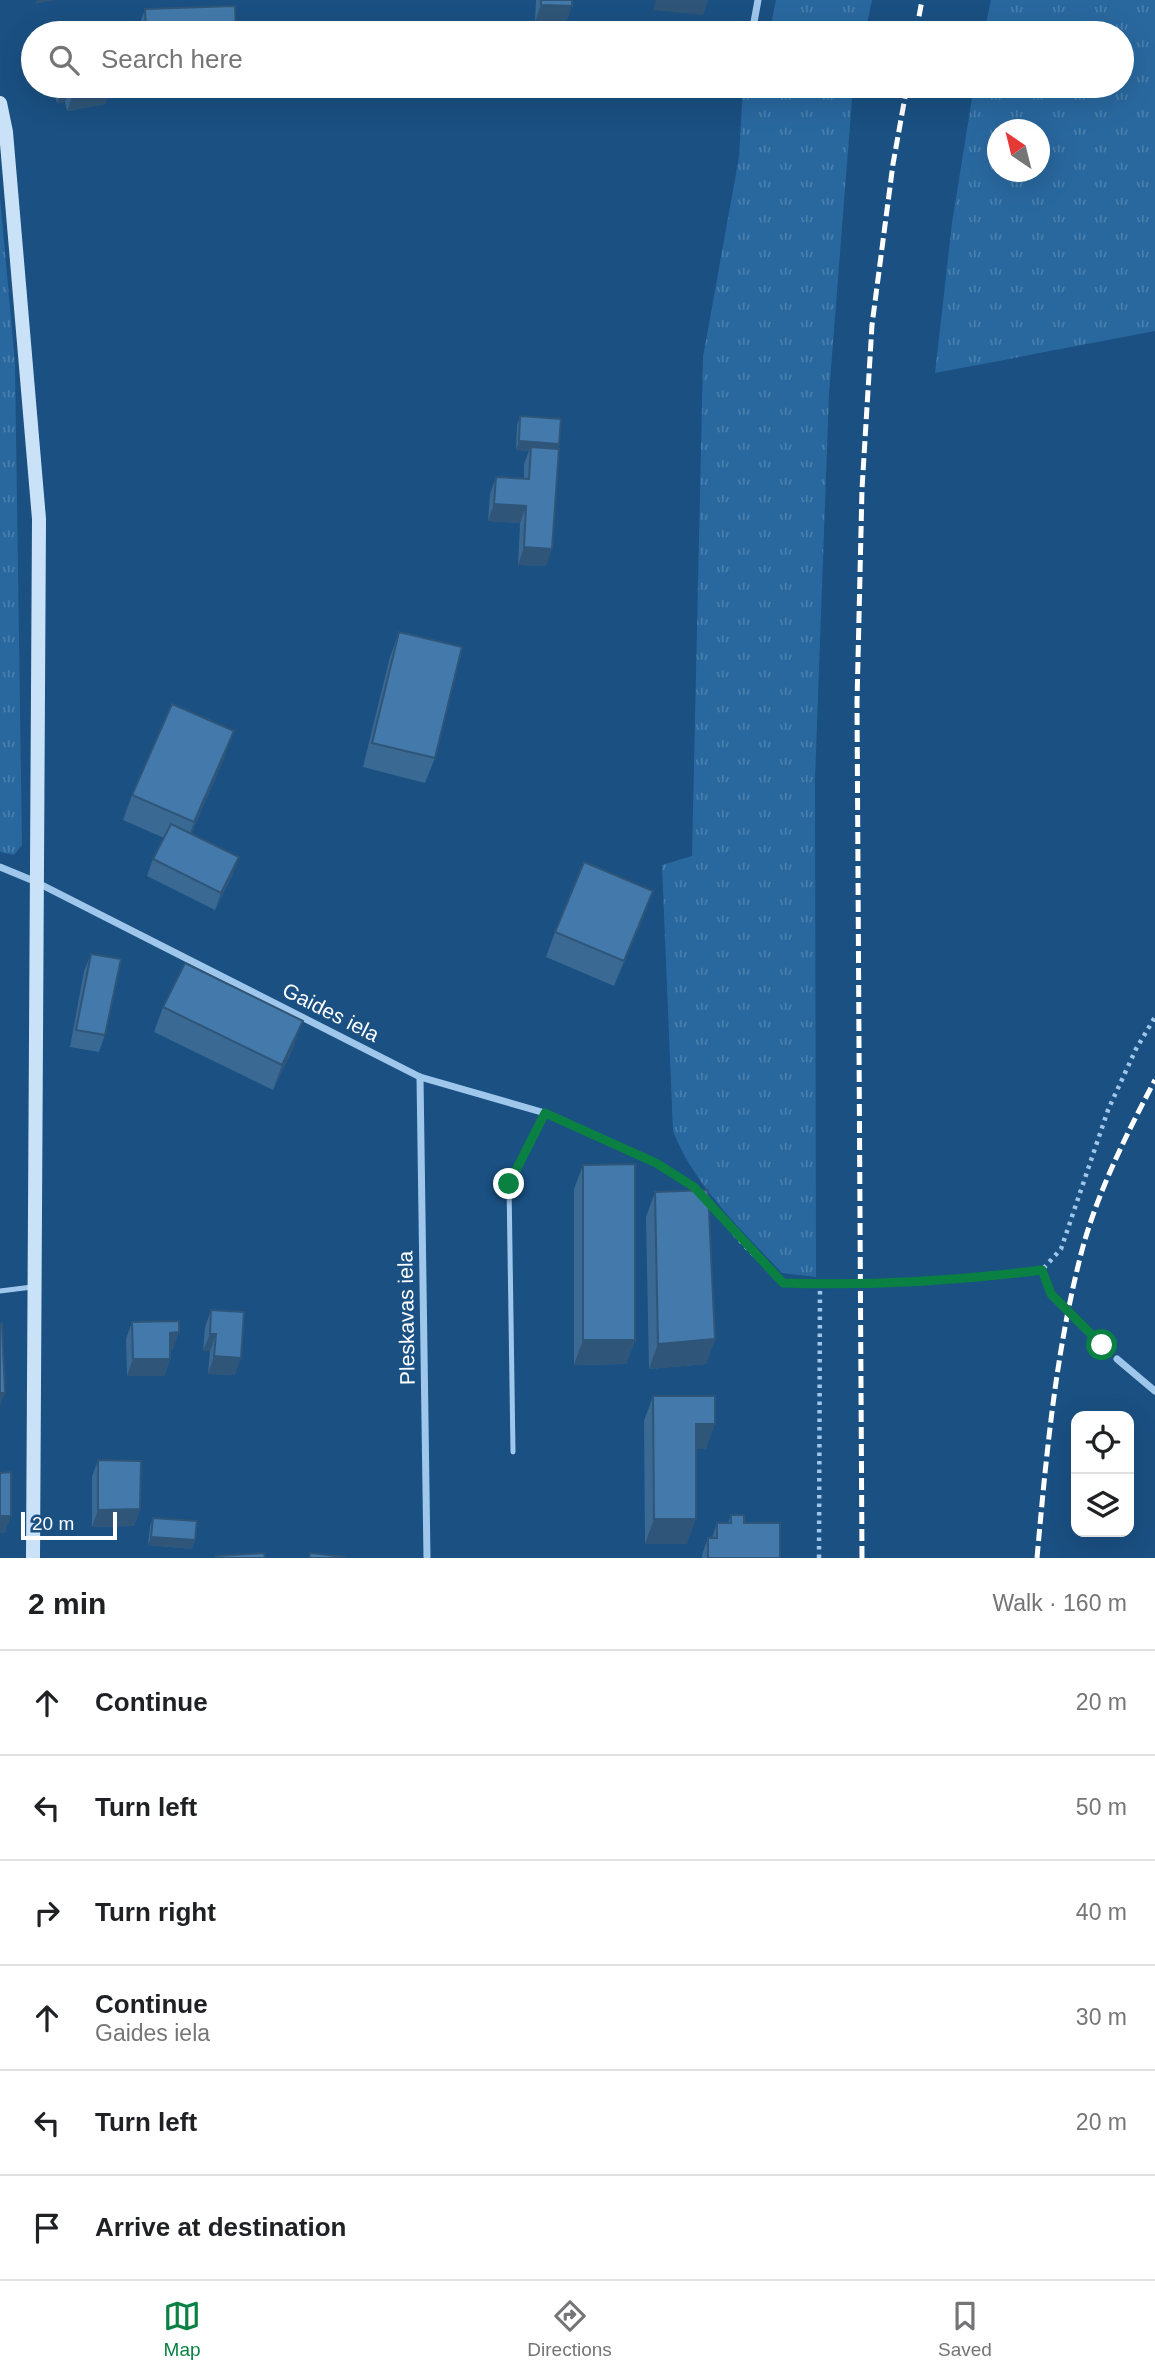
<!DOCTYPE html>
<meta charset="utf-8">
<style>
body{margin:0;font-family:Arial,sans-serif;background:#f2f2f2;color:#202124}
.controls{position:absolute;right:21px;bottom:21px;display:grid;overflow:hidden;border-radius:14px;box-shadow:0 7px 28px #0002}
.controls button{width:63px;height:63px;display:grid;place-items:center;padding:0;border:0;border-bottom:2px solid #e0e0e0;background:#fff;color:#202124;font:35px sans-serif}
.compass{position:absolute;left:987px;top:119px;width:63px;height:63px;border-radius:50%;background:#fff;box-shadow:0 7px 28px #0002;rotate:325deg}
.scale{position:absolute;left:21px;bottom:18px;width:96px;box-sizing:border-box;padding-left:7px;border:4px solid #fff;border-top:0;font-size:19px;line-height:24px;white-space:nowrap;color:#fff;-webkit-text-stroke:5px #1a5082;paint-order:stroke}
.stop{position:absolute;width:21px;height:21px;margin:-16px;border:5px solid #0b8043;border-radius:50%;background:#fff}
.stop.end{background:#0b8043;border-color:#fff;box-shadow:0 2px 7px #0008}
.list{margin:0;padding:0;list-style:none}
h2{display:flex;justify-content:space-between;align-items:center;height:91px;margin:0;padding:0 28px;font-size:30px}
h2 small{font-size:23px;font-weight:400;color:#757577}
.list li{display:grid;grid-template-columns:46px 1fr auto;gap:21px;align-items:center;box-sizing:border-box;height:105px;padding:0 28px;border-top:2px solid #e0e0e0}
.list b{display:block;font-size:26px;white-space:nowrap}
.list p{margin:0;font-size:23px;white-space:nowrap;color:#757577}
.list em{font-size:23px;font-style:normal;color:#757577}
.icon{flex:none;width:38px;height:38px;fill:none;stroke:currentColor;stroke-width:2;stroke-linecap:round;stroke-linejoin:round}
.map{position:relative;flex:none;width:1155px;height:1558px;overflow:hidden}
.search{position:absolute;background:#fff;box-shadow:0 7px 28px #0002;left:21px;right:21px;top:21px;height:77px;display:flex;align-items:center;gap:18px;box-sizing:border-box;padding:0 24px;border-radius:38px;color:#757577;font-size:26px}
.sheet{height:721px;background:#fff}
nav{display:flex;justify-content:space-around;align-items:center;box-sizing:border-box;height:98px;border-top:2px solid #e0e0e0;background:#fff;font-size:19px;color:#757577}
nav a{display:grid;justify-items:center;gap:4px}
nav .on{color:#0b8043}
.map>svg:first-child{display:block}
.grass{fill:url(#grass-tufts);fill-rule:evenodd}
.lines{fill:none;stroke-linecap:round;stroke-linejoin:round}
.path{stroke:#9fc7eb;stroke-width:4.5;stroke-dasharray:3.5 5;stroke-linecap:butt}
.lane{stroke:#9fc7eb;stroke-width:5}
.street{stroke:#9fc7eb;stroke-width:7}
.secondary{stroke:#cae2f8;stroke-width:14}
.rail{stroke:#fff;stroke-width:5;stroke-dasharray:12 5;stroke-linecap:butt}
.wall{fill:#3a6993}
.shaded-wall{fill:#2f5578}
.building{fill:#437aab;stroke:#2f5578;stroke-width:2}
.route{stroke:#0b8043;stroke-width:9}
.labels{text-anchor:middle;dominant-baseline:central;stroke-width:5;stroke-linejoin:round;paint-order:stroke}
.street-label{font-size:21px;fill:#fff;stroke:#1a5082}
</style>
<div class="map">
<svg width="1155" height="1558" viewBox="0 0 1155 1558">
<defs>
<pattern id="grass-tufts" width="24" height="20" patternUnits="userSpaceOnUse" patternTransform="scale(1.75)"><rect width="24" height="20" fill="#29689f"/><path d="M3 7l-1-3M5 7V3M7 7l1-3M15 17l-1-3M17 17v-4M19 17l1-3" fill="none" stroke="#497fad"/></pattern>
</defs>
<rect width="100%" height="100%" fill="#1a5082"/>
<g class="grass">
<path d="M 776,0 L 872,0 L 865,33 L 769,33 Z"/>
<path d="M 991,0 L 1155,0 L 1155,331 L 935,373 L 952,223 L 974,86 L 1122,86 L 1122,33 L 984,33 ZM 998,130 L 1040,130 L 1040,172 L 998,172 Z"/>
<path d="M 743,86 L 853,86 L 829,394 L 815,779 L 816,1277 L 782,1273 C 742,1230 695,1187 673,1131 L 662,865 L 692,856 L 703,357 L 739,157 Z"/>
<path d="M 0,197 L 15,364 L 22,845 L 14,855 L 0,852 Z"/>
</g>
<g class="lines">
<g class="path">
<path d="M 672,1173 L 701,1194"/>
<path d="M 707,1201 L 743,1244 L 783,1283 C 870,1286 955,1281 1042,1270 L 1061,1249 L 1108,1110 L 1136,1049 L 1155,1017"/>
<path d="M 1042,1270 L 1051,1294 L 1105,1347"/>
<path d="M 819,1558 L 820,1285"/>
</g>
<g class="lane">
<path d="M 0,1291 L 32,1287"/>
<path d="M 513,1452 L 509,1183 L 545,1113"/>
</g>
<g class="street">
<path d="M 752,33 L 758,0"/>
<path d="M 0,867 L 34,881 L 420,1077 L 545,1113 L 656,1163"/>
<path d="M 420,1077 L 427,1558"/>
<path d="M 1117,1359 L 1155,1391"/>
</g>
<path class="secondary" d="M 0,103 L 6,132 L 39,519 L 33,1558"/>
<g class="rail">
<path d="M 916,33 L 922,0"/>
<path d="M 862,1558 L 857,702 L 862,489 L 872,325 L 893,164 L 907,86"/>
<path d="M 1037,1558 C 1046,1458 1055,1359 1079,1262 C 1094,1199 1125,1137 1155,1080"/>
</g>
</g>
<g class="wall">
<path d="M 536,0 L 572,0 L 566,23 L 535,22 Z"/>
<path d="M 145,9 L 236,33 L 139,33 L 139,26 Z"/>
<path d="M 52,86 L 111,86 L 105,104 L 67,111 L 65,102 L 57,103 Z"/>
<path d="M 520,416 L 559,444 L 558,449 L 546,566 L 518,565 L 520,523 L 488,521 L 490,494 L 496,477 L 524,479 L 524,464 L 529,451 L 516,450 L 517,425 Z"/>
<path d="M 399,632 L 435,758 L 425,783 L 363,767 L 390,657 Z"/>
<path d="M 225,756 L 191,834 L 233,874 L 215,910 L 147,876 L 153,859 L 164,838 L 123,820 L 132,795 Z"/>
<path d="M 644,916 L 614,986 L 546,957 L 555,932 Z"/>
<path d="M 91,954 L 105,1035 L 99,1052 L 70,1047 L 84,971 Z"/>
<path d="M 163,1007 L 294,1046 L 273,1090 L 154,1032 Z"/>
<path d="M 583,1165 L 635,1340 L 626,1364 L 574,1365 L 574,1189 Z"/>
<path d="M 655,1192 L 715,1339 L 706,1364 L 649,1369 L 646,1217 Z"/>
<path d="M 211,1310 L 235,1375 L 208,1374 L 210,1351 L 203,1351 L 205,1327 Z"/>
<path d="M 132,1322 L 173,1350 L 170,1350 L 170,1359 L 164,1376 L 127,1376 L 126,1339 Z"/>
<path d="M 653,1396 L 706,1449 L 696,1449 L 687,1544 L 645,1544 L 644,1421 Z"/>
<path d="M 98,1460 L 140,1509 L 134,1526 L 92,1527 L 92,1477 Z"/>
<path d="M 731,1515 L 744,1523 L 780,1558 L 702,1558 L 702,1555 L 708,1538 L 712,1538 L 717,1523 L 728,1523 Z"/>
<path d="M 153,1518 L 195,1540 L 192,1549 L 148,1545 L 150,1526 Z"/>
</g>
<g class="shaded-wall">
<path d="M 37,0 L 56,0 L 35,4 Z"/>
<path d="M 656,0 L 708,0 L 703,15 L 653,10 Z"/>
<path d="M 541,5 L 572,6 L 566,23 L 535,22 Z"/>
<path d="M 63,86 L 70,86 L 65,102 L 57,103 Z"/>
<path d="M 111,86 L 105,104 L 67,111 L 73,94 Z"/>
<path d="M 519,441 L 559,444 L 556,453 L 531,447 L 529,451 L 516,450 Z"/>
<path d="M 494,504 L 526,506 L 520,523 L 488,521 Z"/>
<path d="M 524,547 L 552,549 L 546,566 L 518,565 Z"/>
<path d="M 234,731 L 225,756 L 185,847 L 194,822 Z"/>
<path d="M 239,857 L 233,874 L 215,910 L 221,893 Z"/>
<path d="M 653,891 L 644,916 L 614,986 L 624,961 Z"/>
<path d="M 303,1021 L 294,1046 L 273,1090 L 282,1065 Z"/>
<path d="M 179,1332 L 173,1350 L 164,1350 L 170,1333 Z"/>
<path d="M 210,1334 L 216,1334 L 210,1351 L 203,1351 Z"/>
<path d="M 715,1339 L 706,1364 L 649,1369 L 658,1344 Z"/>
<path d="M 583,1340 L 635,1340 L 626,1364 L 574,1365 Z"/>
<path d="M 214,1356 L 241,1358 L 235,1375 L 208,1374 Z"/>
<path d="M 133,1359 L 170,1359 L 164,1376 L 127,1376 Z"/>
<path d="M 0,1393 L 5,1393 L 0,1406 Z"/>
<path d="M 696,1424 L 715,1424 L 706,1449 L 687,1449 Z"/>
<path d="M 140,1509 L 134,1526 L 92,1527 L 98,1510 Z"/>
<path d="M 0,1516 L 11,1516 L 5,1533 L 0,1533 Z"/>
<path d="M 654,1519 L 696,1519 L 687,1544 L 645,1544 Z"/>
<path d="M 151,1537 L 195,1540 L 192,1549 L 148,1545 Z"/>
</g>
<g class="building">
<path d="M 541,0 L 572,0 L 572,6 L 541,5 Z"/>
<path d="M 235,6 L 236,33 L 146,33 L 145,9 Z"/>
<path d="M 71,86 L 111,86 L 73,94 Z"/>
<path d="M 520,416 L 561,419 L 559,444 L 519,441 Z"/>
<path d="M 531,447 L 559,449 L 552,549 L 524,547 L 526,506 L 494,504 L 496,477 L 529,479 Z"/>
<path d="M 399,632 L 462,647 L 435,758 L 372,743 Z"/>
<path d="M 172,704 L 234,731 L 194,822 L 132,795 Z"/>
<path d="M 171,824 L 239,857 L 221,893 L 153,859 Z"/>
<path d="M 584,862 L 653,891 L 624,961 L 555,932 Z"/>
<path d="M 91,954 L 121,959 L 105,1035 L 76,1030 Z"/>
<path d="M 185,963 L 303,1021 L 282,1065 L 163,1007 Z"/>
<path d="M 635,1164 L 635,1340 L 583,1340 L 583,1165 Z"/>
<path d="M 708,1190 L 715,1339 L 658,1344 L 655,1192 Z"/>
<path d="M 211,1310 L 244,1312 L 241,1358 L 214,1356 L 216,1334 L 210,1334 Z"/>
<path d="M 179,1321 L 179,1332 L 170,1333 L 170,1359 L 133,1359 L 132,1322 Z"/>
<path d="M 2,1323 L 5,1393 L 0,1393 L 0,1324 Z"/>
<path d="M 653,1396 L 715,1396 L 715,1424 L 696,1424 L 696,1519 L 654,1519 Z"/>
<path d="M 98,1460 L 141,1461 L 140,1509 L 98,1510 Z"/>
<path d="M 11,1472 L 11,1516 L 0,1516 L 0,1473 Z"/>
<path d="M 731,1515 L 744,1515 L 744,1523 L 780,1523 L 780,1558 L 708,1558 L 708,1538 L 717,1538 L 717,1523 L 731,1523 Z"/>
<path d="M 153,1518 L 197,1521 L 195,1540 L 151,1537 Z"/>
<path d="M 264,1553 L 265,1558 L 216,1558 L 216,1556 Z"/>
<path d="M 310,1553 L 344,1557 L 344,1558 L 309,1558 Z"/>
</g>
<g class="lines">
<path class="route" d="M 509,1184 L 545,1113 L 656,1163 L 694,1187 L 783,1283 C 870,1286 955,1281 1042,1270 L 1051,1294 L 1102,1345"/>
</g>
<g class="labels">
<g class="street-label">
<text transform="translate(331 1012) rotate(27)">Gaides iela</text>
<text transform="translate(406 1318) rotate(-91)">Pleskavas iela</text>
</g>
</g>
</svg>
<div class="controls">
<button><svg class="icon" aria-label="locate" viewBox="0 0 24 24"><circle cx="12" cy="12" r="6"/><path d="M12 2v4M12 18v4M2 12h4M18 12h4"/></svg></button>
<button><svg class="icon" aria-label="layers" viewBox="0 0 24 24"><path d="M12 4l9 5-9 5-9-5zM3 14l9 5 9-5"/></svg></button>
</div>
<svg class="compass" viewBox="-18 -18 36 36"><path d="M0-13l5 13h-10z" fill="#e53935"/><path d="M0 13l5-13h-10z" fill="#757577"/></svg>
<div class="scale">20 m</div>
<div class="stop" style="left:1102px;top:1345px"></div>
<div class="stop end" style="left:509px;top:1184px"></div>
<div class="search"><svg class="icon" aria-label="search" viewBox="0 0 24 24"><circle cx="10" cy="10" r="6"/><path d="M15 15l6 6"/></svg>Search here</div>
</div>
<section class="sheet">
<h2>2 min<small>Walk · 160 m</small></h2>
<ul class="list">
<li><svg class="icon" aria-label="ahead" viewBox="0 0 24 24"><path d="M12 20V5M6 11l6-6 6 6"/></svg><div><b>Continue</b></div><em>20 m</em></li>
<li><svg class="icon" aria-label="left" viewBox="0 0 24 24"><path d="M17 20v-9H6M10 6l-5 5 5 5"/></svg><div><b>Turn left</b></div><em>50 m</em></li>
<li><svg class="icon" aria-label="right" viewBox="0 0 24 24"><path d="M7 20v-9h11M14 6l5 5-5 5"/></svg><div><b>Turn right</b></div><em>40 m</em></li>
<li><svg class="icon" aria-label="ahead" viewBox="0 0 24 24"><path d="M12 20V5M6 11l6-6 6 6"/></svg><div><b>Continue</b><p>Gaides iela</p></div><em>30 m</em></li>
<li><svg class="icon" aria-label="left" viewBox="0 0 24 24"><path d="M17 20v-9H6M10 6l-5 5 5 5"/></svg><div><b>Turn left</b></div><em>20 m</em></li>
<li><svg class="icon" aria-label="arrive" viewBox="0 0 24 24"><path d="M6 21V4h12l-3 4 3 4H6"/></svg><div><b>Arrive at destination</b></div></li>
</ul>
</section>
<nav>
<a class="on"><svg class="icon" aria-label="map" viewBox="0 0 24 24"><path d="M3 6l6-2 6 2 6-2v14l-6 2-6-2-6 2zM9 4v14M15 6v14"/></svg>Map</a>
<a><svg class="icon" aria-label="directions" viewBox="0 0 24 24"><path d="M12 3l9 9-9 9-9-9zM9 14v-3h6M13 9l2 2-2 2"/></svg>Directions</a>
<a><svg class="icon" aria-label="saved" viewBox="0 0 24 24"><path d="M7 4h10v16l-5-4-5 4z"/></svg>Saved</a>
</nav>
